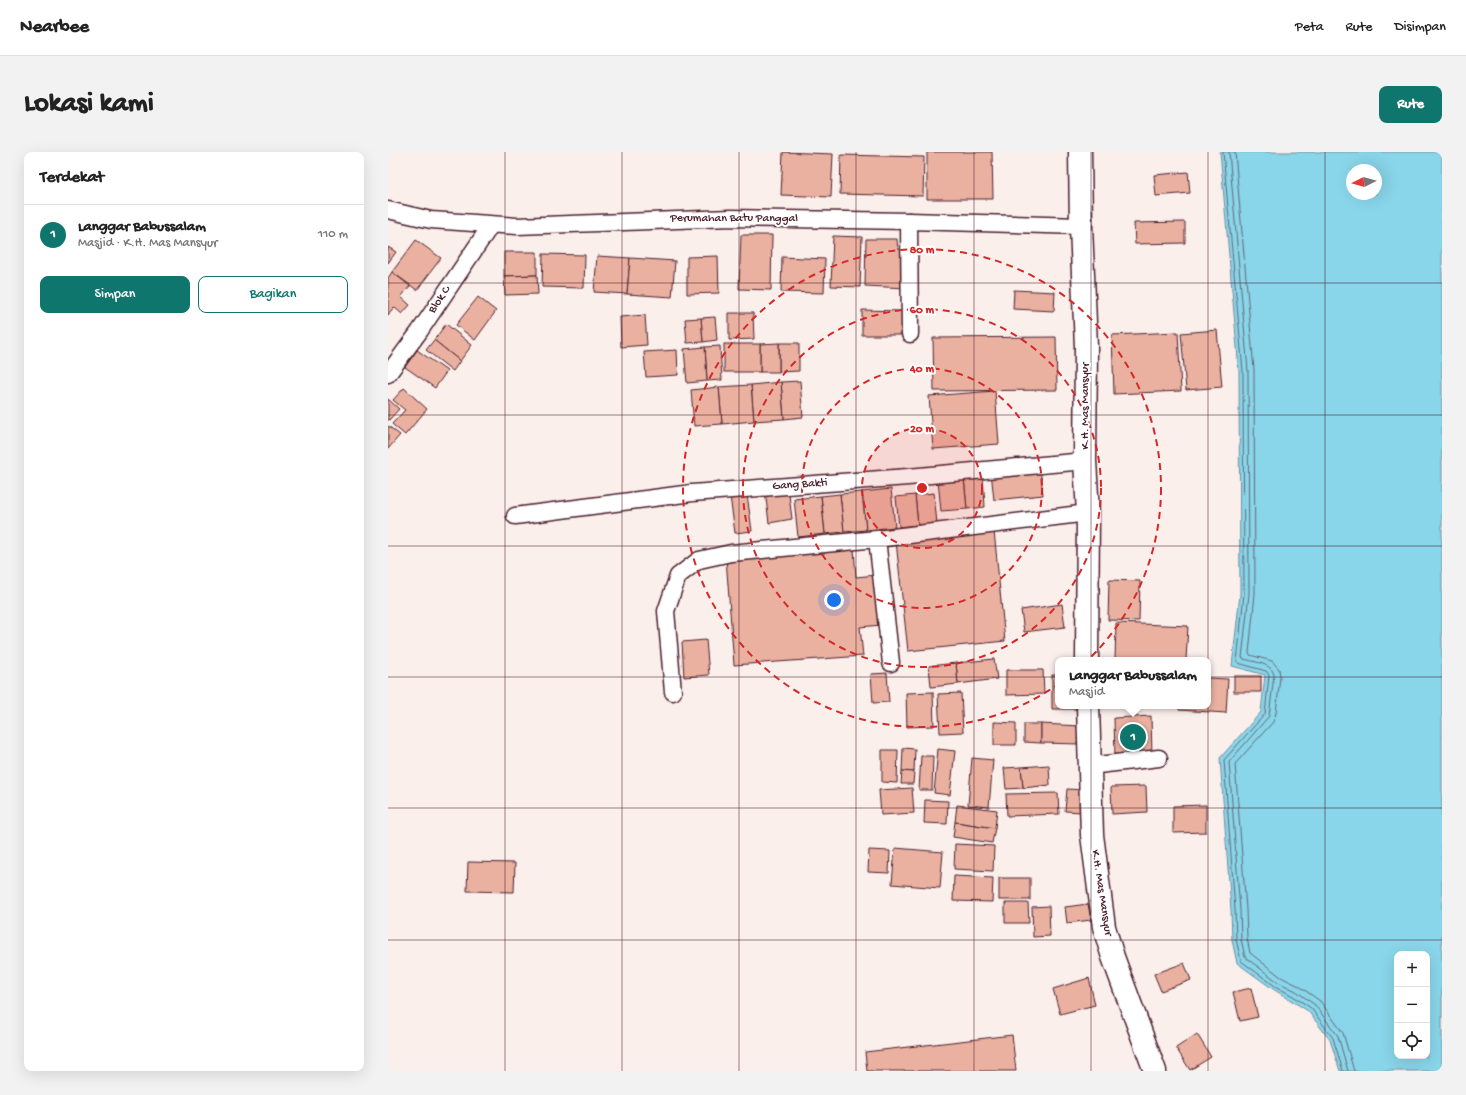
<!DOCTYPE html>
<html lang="id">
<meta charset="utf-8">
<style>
body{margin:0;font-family:"Gochi Hand",sans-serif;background:#f2f2f2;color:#222}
.controls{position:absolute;right:12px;bottom:12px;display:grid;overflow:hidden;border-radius:8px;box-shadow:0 4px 16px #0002}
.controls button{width:36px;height:36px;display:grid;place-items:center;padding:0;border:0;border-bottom:1px solid #e0e0e0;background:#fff;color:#222;font:20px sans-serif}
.compass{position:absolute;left:958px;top:12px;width:36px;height:36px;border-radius:50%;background:#fff;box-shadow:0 4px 16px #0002;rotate:264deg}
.you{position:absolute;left:446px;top:448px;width:14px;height:14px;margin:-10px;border:3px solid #fff;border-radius:50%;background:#1a73e8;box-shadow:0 0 0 6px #1a73e833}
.badge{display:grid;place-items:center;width:26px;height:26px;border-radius:50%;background:#0f766e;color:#fff;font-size:13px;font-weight:700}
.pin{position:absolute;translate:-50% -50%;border:2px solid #fff;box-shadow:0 1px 4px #0006}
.popup{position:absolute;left:667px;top:505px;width:156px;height:52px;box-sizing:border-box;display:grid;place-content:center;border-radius:8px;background:#fff;filter:drop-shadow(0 1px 3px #0005);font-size:13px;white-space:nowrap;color:#767676}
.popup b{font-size:15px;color:#222}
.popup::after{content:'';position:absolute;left:50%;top:100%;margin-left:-8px;border:8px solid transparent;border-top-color:#fff}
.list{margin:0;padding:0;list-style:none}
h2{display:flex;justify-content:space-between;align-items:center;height:52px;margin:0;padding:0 16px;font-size:17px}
h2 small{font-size:13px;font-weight:400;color:#767676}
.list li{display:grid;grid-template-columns:26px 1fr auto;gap:12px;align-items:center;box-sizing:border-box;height:60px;padding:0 16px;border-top:1px solid #e0e0e0}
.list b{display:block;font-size:15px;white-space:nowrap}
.list p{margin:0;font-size:13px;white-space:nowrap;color:#767676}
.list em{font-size:13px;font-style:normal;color:#767676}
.actions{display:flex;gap:8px;padding:12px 16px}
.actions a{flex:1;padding:9px 0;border:1px solid #0f766e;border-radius:8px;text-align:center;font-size:14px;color:#0f766e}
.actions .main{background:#0f766e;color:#fff}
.icon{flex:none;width:22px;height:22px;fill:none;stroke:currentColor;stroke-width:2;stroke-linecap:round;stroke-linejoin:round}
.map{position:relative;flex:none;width:1054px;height:919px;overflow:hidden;border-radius:8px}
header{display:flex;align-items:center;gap:24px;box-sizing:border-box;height:56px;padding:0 20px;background:#fff;border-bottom:1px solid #e0e0e0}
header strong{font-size:19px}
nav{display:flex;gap:22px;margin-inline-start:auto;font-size:14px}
.intro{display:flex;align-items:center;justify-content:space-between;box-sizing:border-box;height:96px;padding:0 24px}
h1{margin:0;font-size:28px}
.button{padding:10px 18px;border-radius:8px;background:#0f766e;color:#fff;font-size:14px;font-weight:700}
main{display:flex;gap:24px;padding:0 24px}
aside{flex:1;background:#fff;border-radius:8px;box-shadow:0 4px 16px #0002}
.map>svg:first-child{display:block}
.water{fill:#89d5e9;stroke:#708c9d;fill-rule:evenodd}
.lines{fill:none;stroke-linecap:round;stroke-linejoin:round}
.shore{stroke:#636877;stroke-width:1}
.building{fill:#eab1a1;stroke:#4a1f2b}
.street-casing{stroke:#4a1f2b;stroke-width:19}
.secondary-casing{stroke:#4a1f2b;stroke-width:25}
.street{stroke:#fff;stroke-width:16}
.secondary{stroke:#fff;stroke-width:22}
.grid{fill:none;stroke:#4a1f2b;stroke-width:1;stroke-opacity:0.55}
.ring{fill:none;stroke:#d62828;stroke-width:2;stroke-dasharray:7 5}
.labels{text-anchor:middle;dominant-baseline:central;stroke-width:4;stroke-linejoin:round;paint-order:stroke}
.street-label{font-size:12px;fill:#4a1f2b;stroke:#fff}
.centre{fill:#d62828;stroke:#fff;stroke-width:2}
.ring-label{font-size:12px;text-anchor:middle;font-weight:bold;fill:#d62828;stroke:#fff;stroke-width:4;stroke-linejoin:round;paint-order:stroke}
</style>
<header>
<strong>Nearbee</strong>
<nav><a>Peta</a><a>Rute</a><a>Disimpan</a></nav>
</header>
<div class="intro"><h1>Lokasi kami</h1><a class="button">Rute</a></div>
<main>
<aside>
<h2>Terdekat<small></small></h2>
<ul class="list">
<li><span class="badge">1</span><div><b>Langgar Babussalam</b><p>Masjid · K.H. Mas Mansyur</p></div><em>110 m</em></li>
</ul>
<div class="actions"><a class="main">Simpan</a><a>Bagikan</a></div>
</aside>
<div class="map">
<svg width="1054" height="919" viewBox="0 0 1054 919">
<rect width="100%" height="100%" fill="#fbefec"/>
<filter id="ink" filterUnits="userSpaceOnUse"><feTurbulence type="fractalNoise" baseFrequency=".025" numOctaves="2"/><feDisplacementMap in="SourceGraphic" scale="8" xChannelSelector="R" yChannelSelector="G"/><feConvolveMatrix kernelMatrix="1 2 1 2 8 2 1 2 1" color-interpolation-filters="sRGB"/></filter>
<g filter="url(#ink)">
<path class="water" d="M 832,0 L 1054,0 L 1054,919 L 952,919 L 942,888 L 920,859 L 885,837 L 849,811 L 844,788 L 843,758 L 832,606 L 873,560 L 877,523 L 844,514 L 852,442 L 851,219 ZM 964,18 L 988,18 L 988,42 L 964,42 ZM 1009,802 L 1039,802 L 1039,904 L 1009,904 Z"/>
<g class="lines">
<g class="shore">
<path d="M 835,0 L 855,219 L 856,442 L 849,510 L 850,511 L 878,519 L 881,523 L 877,562 L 836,608 L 847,758 L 848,787 L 853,809 L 887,834 L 905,844 L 923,856 L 945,886 L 955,919"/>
<path d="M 841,0 L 860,219 L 861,442 L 854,506 L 856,507 C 866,510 884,511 886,523 L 881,564 L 841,610 L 852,758 L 853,787 L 857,805 L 890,830 L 908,839 L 927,853 L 950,884 L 960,919"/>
<path d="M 847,0 L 866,218 L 867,442 L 861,501 L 862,503 L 884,509 L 891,517 L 892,525 L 888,561 L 885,570 L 847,612 L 858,757 L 859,786 L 862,801 L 893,825 L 911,834 L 932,849 L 955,881 L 966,919"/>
</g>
</g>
<g class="building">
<path d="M 395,0 L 445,2 L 443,45 L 393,43 Z"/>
<path d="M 539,0 L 604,0 L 605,47 L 539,47 Z"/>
<path d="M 453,3 L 536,5 L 535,44 L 452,42 Z"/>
<path d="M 800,20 L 802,41 L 768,44 L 766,23 Z"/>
<path d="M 797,70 L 797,91 L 747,92 L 746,71 Z"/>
<path d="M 353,83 L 384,83 L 383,138 L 351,137 Z"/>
<path d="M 445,84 L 474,85 L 472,135 L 443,134 Z"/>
<path d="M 478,87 L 509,87 L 510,97 L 520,97 L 518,136 L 477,134 Z"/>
<path d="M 28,88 L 53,106 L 29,138 L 4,120 Z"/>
<path d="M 0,95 L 8,100 L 0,111 Z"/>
<path d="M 116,100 L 149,100 L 149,123 L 116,124 Z"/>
<path d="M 155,102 L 197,103 L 196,136 L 154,135 Z"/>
<path d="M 209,104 L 242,106 L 239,142 L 206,140 Z"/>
<path d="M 330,104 L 331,141 L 299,142 L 299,105 Z"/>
<path d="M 394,105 L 437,107 L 436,141 L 393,140 Z"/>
<path d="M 242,106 L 287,109 L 284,145 L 239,142 Z"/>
<path d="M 4,120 L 22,134 L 13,145 L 22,153 L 14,162 L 6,155 L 0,163 L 0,126 Z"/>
<path d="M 149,123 L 150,142 L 117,143 L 116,124 Z"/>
<path d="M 626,138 L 667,140 L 666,159 L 625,157 Z"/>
<path d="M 90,145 L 108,159 L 87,188 L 68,173 Z"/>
<path d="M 474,158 L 515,159 L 515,183 L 474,183 Z"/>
<path d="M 341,161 L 365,161 L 366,187 L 341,188 Z"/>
<path d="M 257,163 L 259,193 L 233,195 L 232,165 Z"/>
<path d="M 327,165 L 329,188 L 315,190 L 313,166 Z"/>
<path d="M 313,166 L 315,190 L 299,191 L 297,167 Z"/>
<path d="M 58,172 L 84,193 L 72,209 L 46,188 Z"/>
<path d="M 829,178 L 834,235 L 798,238 L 793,181 Z"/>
<path d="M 790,180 L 793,239 L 726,242 L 724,183 Z"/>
<path d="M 668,185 L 669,238 L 546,239 L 545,186 Z"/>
<path d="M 46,188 L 72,209 L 65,219 L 38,198 Z"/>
<path d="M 391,191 L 411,191 L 411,219 L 391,220 Z"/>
<path d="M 391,191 L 391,220 L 372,220 L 372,192 Z"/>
<rect x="336" y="192" width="36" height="28"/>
<path d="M 332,194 L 334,228 L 319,229 L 317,195 Z"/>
<path d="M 317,195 L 319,229 L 299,231 L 296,197 Z"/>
<path d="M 29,198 L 59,219 L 47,236 L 17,215 Z"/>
<path d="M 289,198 L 290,223 L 258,225 L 256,200 Z"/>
<path d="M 412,229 L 415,265 L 396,267 L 393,230 Z"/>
<path d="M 393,230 L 396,267 L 366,269 L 363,233 Z"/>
<path d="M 363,233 L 366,269 L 334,272 L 331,235 Z"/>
<path d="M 331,235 L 334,272 L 306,274 L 303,238 Z"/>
<path d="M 16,236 L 39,257 L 17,283 L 4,272 L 17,258 L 5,248 Z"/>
<path d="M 607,239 L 611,292 L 545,297 L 541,244 Z"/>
<path d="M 0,247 L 11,257 L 1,268 L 0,268 Z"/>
<path d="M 0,274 L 12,283 L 0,297 Z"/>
<path d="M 652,315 L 655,343 L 606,348 L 603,320 Z"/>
<path d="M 595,324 L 597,355 L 579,357 L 576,326 Z"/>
<path d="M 576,326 L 579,357 L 553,359 L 550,328 Z"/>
<path d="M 400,335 L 404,367 L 381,371 L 377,338 Z"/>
<path d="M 503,337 L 507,375 L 478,378 L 474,340 Z"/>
<path d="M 474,340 L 478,378 L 456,380 L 452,342 Z"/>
<path d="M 546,341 L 549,372 L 530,373 L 527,343 Z"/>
<path d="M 359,342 L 364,379 L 347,381 L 342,344 Z"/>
<path d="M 452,342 L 456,380 L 437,382 L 433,344 Z"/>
<path d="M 527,343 L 530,373 L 511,375 L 508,345 Z"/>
<path d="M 433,344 L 437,382 L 410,385 L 406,347 Z"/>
<path d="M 606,379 L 617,489 L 520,499 L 508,390 Z"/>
<path d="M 466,396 L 468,425 L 488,423 L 493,473 L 472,475 L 475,504 L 346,513 L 338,406 Z"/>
<path d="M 721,428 L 752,429 L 751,469 L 720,468 Z"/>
<path d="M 674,452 L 677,475 L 636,480 L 633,458 Z"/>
<path d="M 728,471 L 800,474 L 798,508 L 727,508 Z"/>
<path d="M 318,488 L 321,523 L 296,525 L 294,490 Z"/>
<path d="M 606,507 L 609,527 L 570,532 L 568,511 Z"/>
<path d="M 568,511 L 570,532 L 543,535 L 541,514 Z"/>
<path d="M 618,518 L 655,518 L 656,542 L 618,543 Z"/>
<path d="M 499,521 L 501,550 L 485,551 L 483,522 Z"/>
<path d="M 664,523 L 670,523 L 670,554 L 695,554 L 695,557 L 664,557 Z"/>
<rect x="846" y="524" width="27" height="16"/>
<path d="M 820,526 L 840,527 L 838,561 L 791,558 L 791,554 L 820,554 Z"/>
<path d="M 545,540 L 546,574 L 519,575 L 518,541 Z"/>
<path d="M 573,541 L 575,580 L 552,581 L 550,542 Z"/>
<path d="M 763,564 L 764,604 L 727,605 L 726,566 Z"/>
<path d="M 606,570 L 628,571 L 628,593 L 606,593 Z"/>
<path d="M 636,572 L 653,572 L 653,591 L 636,590 Z"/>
<path d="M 653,572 L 692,574 L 691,592 L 653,591 Z"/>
<path d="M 515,596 L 527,597 L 526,620 L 514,619 Z"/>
<path d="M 550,597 L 567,599 L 562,643 L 546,641 Z"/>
<path d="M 494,598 L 510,598 L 509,631 L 494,630 Z"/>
<path d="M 533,604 L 545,604 L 544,638 L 531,638 Z"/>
<path d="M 584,606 L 605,608 L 601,655 L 580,653 Z"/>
<path d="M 661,613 L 662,633 L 635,636 L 633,615 Z"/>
<path d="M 633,615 L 635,636 L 618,637 L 616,616 Z"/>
<path d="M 514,619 L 526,620 L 525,632 L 513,632 Z"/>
<path d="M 758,634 L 759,660 L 724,662 L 723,635 Z"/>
<path d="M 524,636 L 526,661 L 493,663 L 491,638 Z"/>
<path d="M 679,637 L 696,638 L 694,660 L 677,659 Z"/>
<path d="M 670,641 L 671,662 L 619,664 L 618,642 Z"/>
<path d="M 537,648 L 560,649 L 559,672 L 536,671 Z"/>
<path d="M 569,653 L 609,658 L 607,676 L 567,670 Z"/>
<path d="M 818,653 L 818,680 L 785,681 L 785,654 Z"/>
<path d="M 567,670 L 607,676 L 604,691 L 565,685 Z"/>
<path d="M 567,692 L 606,694 L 605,719 L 566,717 Z"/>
<path d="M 507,696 L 555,700 L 552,736 L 504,732 Z"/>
<path d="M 481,698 L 502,699 L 501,721 L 480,720 Z"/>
<path d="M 80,710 L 127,711 L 126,740 L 79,739 Z"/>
<path d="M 566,724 L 605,726 L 604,750 L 565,749 Z"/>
<rect x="611" y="726" width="31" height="22"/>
<path d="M 617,751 L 640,751 L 641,771 L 617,771 Z"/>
<path d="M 700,752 L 703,768 L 679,771 L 677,755 Z"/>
<path d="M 661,754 L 662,784 L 645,785 L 644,755 Z"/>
<path d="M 796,811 L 803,828 L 773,839 L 766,822 Z"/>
<path d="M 701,826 L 707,853 L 672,862 L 665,837 Z"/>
<path d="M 863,836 L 870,865 L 852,869 L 845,840 Z"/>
<path d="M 809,882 L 823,905 L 802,918 L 788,896 Z"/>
<path d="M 624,883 L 628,919 L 479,919 L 477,900 Z"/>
</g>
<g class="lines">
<g class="street-casing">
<g id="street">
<path d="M 0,58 L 43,68 L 129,74 L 343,66 L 521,69 L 693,74"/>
<path d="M 521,69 L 522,182"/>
<path d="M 0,222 L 31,180 L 103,73"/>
<path d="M 127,364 L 304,341 L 520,325 L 697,309"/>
<path d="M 489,387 L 503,511"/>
<path d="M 285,540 L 278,459 L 290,424 L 311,408 L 343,401 L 489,387 L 700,361"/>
<path d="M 701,614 L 771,606"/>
</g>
</g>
<g class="secondary-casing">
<g id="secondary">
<path d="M 692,0 L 693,74 L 698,195 L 697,309 L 700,361 L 699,508"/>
<path d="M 700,554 L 704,683 L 716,775 L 725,805 L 767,919"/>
</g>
</g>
<use href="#street" class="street"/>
<use href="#secondary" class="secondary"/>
</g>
</g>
<path class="grid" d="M 117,0 L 117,919M 234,0 L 234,919M 351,0 L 351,919M 468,0 L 468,919M 586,0 L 586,919M 703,0 L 703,919M 820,0 L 820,919M 937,0 L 937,919M 0,131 L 1054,131M 0,263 L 1054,263M 0,394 L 1054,394M 0,525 L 1054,525M 0,656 L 1054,656M 0,788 L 1054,788"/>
<circle cx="534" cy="336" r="60" fill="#d62828" fill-opacity=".12"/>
<g class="ring">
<circle cx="534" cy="336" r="60"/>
<circle cx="534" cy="336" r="120"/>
<circle cx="534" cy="336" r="179"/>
<circle cx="534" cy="336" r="239"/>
</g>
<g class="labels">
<g class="street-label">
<text x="346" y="67">Perumahan Batu Panggal</text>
<text transform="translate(52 148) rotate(-56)">Blok C</text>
<text transform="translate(698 254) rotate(-90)">K.H. Mas Mansyur</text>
<text transform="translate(412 333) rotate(-4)">Gang Bakti</text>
<text transform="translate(713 741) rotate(81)">K.H. Mas Mansyur</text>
</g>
</g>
<circle cx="534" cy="336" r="6" class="centre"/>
<g class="ring-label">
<text x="534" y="101">80 m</text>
<text x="534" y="161">60 m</text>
<text x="534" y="220">40 m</text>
<text x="534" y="280">20 m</text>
</g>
</svg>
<div class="controls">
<button>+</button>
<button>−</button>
<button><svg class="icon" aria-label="locate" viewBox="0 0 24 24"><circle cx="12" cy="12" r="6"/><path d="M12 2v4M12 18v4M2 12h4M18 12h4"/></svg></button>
</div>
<svg class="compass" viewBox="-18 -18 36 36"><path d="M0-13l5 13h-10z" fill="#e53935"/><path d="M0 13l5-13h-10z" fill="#767676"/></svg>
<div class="you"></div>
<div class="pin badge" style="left:745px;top:585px">1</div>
<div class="popup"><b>Langgar Babussalam</b>Masjid</div>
</div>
</main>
